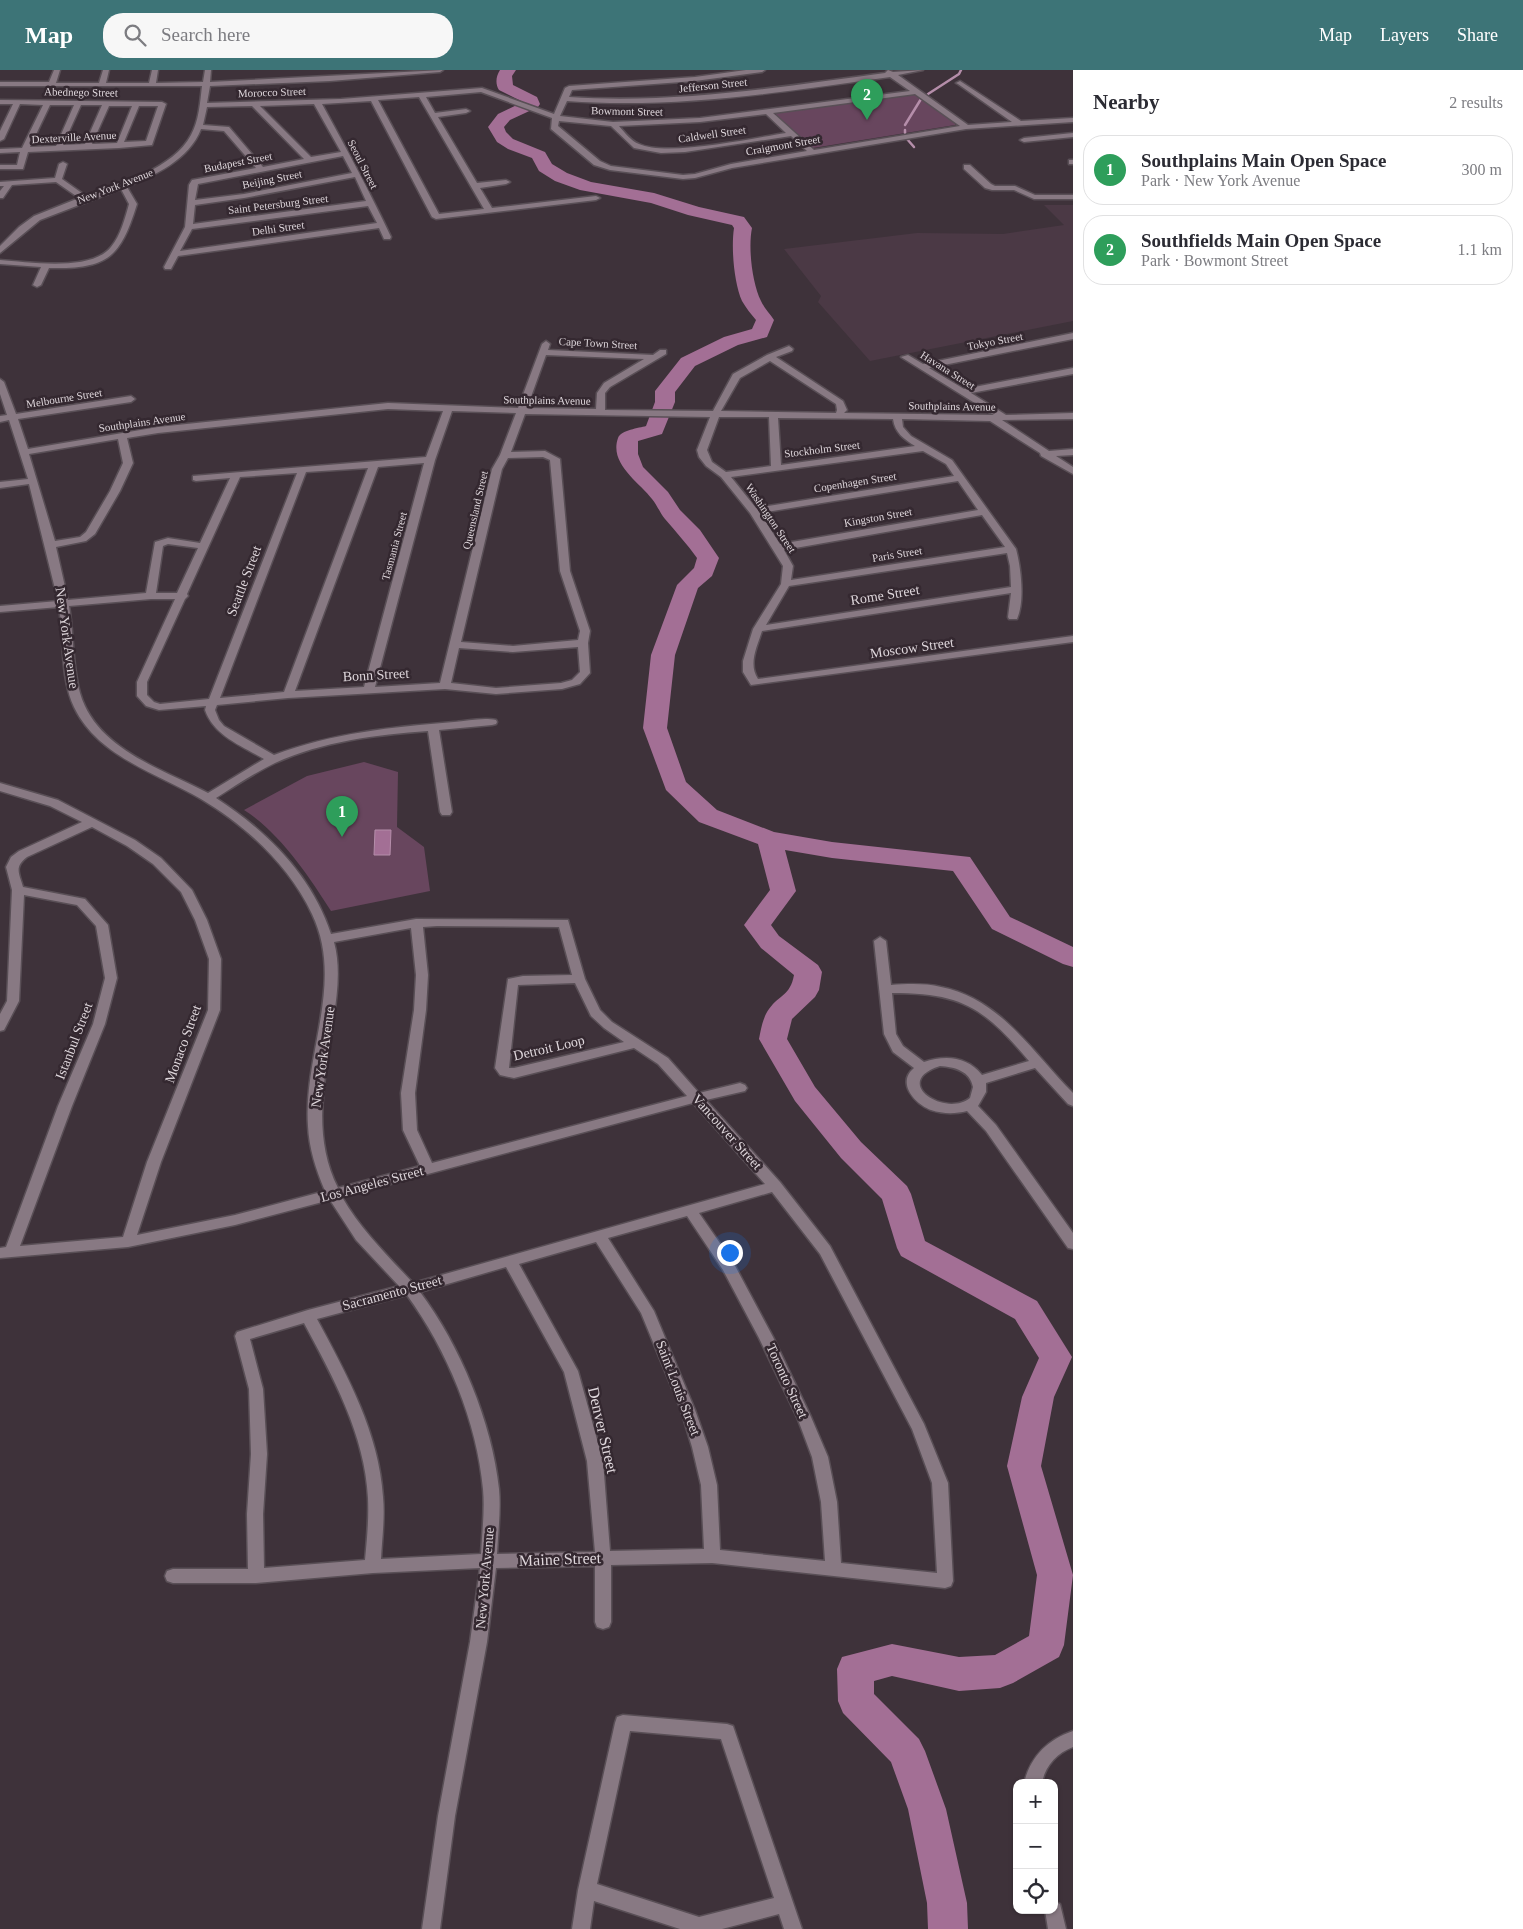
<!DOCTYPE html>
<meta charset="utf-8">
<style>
body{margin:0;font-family:Georgia,serif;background:#f7f7f7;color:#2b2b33}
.controls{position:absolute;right:15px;bottom:15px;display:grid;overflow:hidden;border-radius:10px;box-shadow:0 1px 4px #0004}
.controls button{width:45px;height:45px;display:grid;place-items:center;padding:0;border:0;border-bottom:1px solid #e1e1e2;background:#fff;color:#2b2b33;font:25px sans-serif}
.you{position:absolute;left:729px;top:1182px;width:18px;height:18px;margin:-12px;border:4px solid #fff;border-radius:50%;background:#1a73e8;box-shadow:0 0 0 8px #1a73e833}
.badge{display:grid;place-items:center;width:32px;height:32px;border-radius:50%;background:#3d7477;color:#fff;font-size:16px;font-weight:700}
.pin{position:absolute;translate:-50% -41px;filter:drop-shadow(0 1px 2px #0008)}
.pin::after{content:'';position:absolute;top:26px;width:18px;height:15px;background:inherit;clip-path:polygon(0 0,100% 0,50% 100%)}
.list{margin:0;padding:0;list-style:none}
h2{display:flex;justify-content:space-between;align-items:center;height:65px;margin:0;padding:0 20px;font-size:21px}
h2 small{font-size:16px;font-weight:400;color:#7c7c81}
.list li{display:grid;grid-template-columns:32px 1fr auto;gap:15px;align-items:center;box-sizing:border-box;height:70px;margin:0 10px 10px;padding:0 10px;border:1px solid #e1e1e2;border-radius:20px}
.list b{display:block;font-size:19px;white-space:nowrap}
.list p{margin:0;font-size:16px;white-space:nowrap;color:#7c7c81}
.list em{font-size:16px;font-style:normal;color:#7c7c81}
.icon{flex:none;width:28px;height:28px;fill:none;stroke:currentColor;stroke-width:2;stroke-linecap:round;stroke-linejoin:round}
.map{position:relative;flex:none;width:1073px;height:1859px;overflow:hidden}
header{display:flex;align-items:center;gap:30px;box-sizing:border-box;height:70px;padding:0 25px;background:#3d7477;color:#fff}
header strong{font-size:24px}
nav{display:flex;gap:28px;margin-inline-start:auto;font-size:18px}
.search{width:350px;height:45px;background:#f7f7f7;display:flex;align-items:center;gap:12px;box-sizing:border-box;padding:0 18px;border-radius:20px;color:#7c7c81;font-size:19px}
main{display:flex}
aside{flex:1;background:#fff}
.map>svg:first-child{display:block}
.built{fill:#4b3945}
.green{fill:#68465e}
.water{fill:#a36f95;stroke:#b58eaa}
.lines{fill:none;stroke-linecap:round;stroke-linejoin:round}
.stream{stroke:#b58eaa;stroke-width:2.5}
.river{fill:#a36f95;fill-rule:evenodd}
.street-casing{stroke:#594f56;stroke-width:3}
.street{fill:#887983;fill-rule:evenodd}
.labels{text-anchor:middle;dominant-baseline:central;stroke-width:5;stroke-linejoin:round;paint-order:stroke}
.far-street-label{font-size:11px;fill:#ded6db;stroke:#342830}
.street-label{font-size:14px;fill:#ded6db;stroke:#342830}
.near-street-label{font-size:16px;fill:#ded6db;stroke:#342830}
</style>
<header>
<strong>Map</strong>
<div class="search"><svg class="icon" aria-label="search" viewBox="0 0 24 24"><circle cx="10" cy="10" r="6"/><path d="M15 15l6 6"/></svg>Search here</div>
<nav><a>Map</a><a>Layers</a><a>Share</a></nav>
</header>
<main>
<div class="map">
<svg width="1073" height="1859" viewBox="0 0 1073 1859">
<rect width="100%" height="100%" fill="#3e323a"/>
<path class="built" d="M 1044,135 L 1073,135 L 1073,251 L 870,291 L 818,232 L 821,226 L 784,179 L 917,163 L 1003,164 L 1064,155 Z"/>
<g class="green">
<path d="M 914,24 L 956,53 L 955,55 L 813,78 L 774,43 Z"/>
<path d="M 364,692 L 398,702 L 397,757 L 424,777 L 430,821 L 331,841 C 309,806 279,762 244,740 L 307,706 Z"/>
</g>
<path class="water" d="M 375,760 L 391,760 L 390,785 L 374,785 Z"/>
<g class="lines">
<g class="stream">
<path d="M 928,24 L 959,4 L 961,0"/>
<path d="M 905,55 L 921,29"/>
<path d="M 905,60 L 905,63"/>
<path d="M 907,69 L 914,77"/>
</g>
<path class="river" d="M 500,0 L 516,0 L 512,6 L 513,15 L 537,27 L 540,34 L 538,37 L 510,50 L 504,57 L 506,62 L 513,69 L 545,82 L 552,94 L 567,103 L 591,112 L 654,123 L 699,137 L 744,147 L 752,158 C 748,177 752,213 761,231 C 764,238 770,244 774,250 L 767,267 L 738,275 L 695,296 L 675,322 L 675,332 L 662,364 L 638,371 L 638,384 L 643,397 L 668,422 L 680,440 L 700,460 L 719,488 L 712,506 L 698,518 L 675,585 L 667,658 L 686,712 L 717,740 L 774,762 L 832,772 L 970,787 L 1010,847 L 1073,877 L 1073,897 L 1063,894 L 992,859 L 953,801 L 832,788 L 785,780 L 796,821 L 771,855 L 779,866 L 818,895 L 822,902 L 819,920 L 815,927 L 792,949 L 787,969 L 815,1017 L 861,1072 L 907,1116 L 911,1124 L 925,1171 L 1037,1231 L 1072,1287 L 1054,1327 L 1041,1396 L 1073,1505 L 1064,1575 L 1059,1587 L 1013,1613 L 1000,1618 L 959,1621 L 892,1606 L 874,1611 L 874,1624 L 919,1669 L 925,1681 L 946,1739 L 967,1833 L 968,1859 L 928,1859 L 927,1833 L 908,1739 L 891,1692 L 843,1643 L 838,1631 L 837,1599 L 842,1587 L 892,1574 L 959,1587 L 995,1585 L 1029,1566 L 1037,1505 L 1007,1396 L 1022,1327 L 1039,1288 L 1015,1249 L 901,1186 L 897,1178 L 882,1129 L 841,1088 L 795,1031 L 759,969 C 761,959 763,947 769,939 C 780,924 790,926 794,905 L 761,878 L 744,855 L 770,820 L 758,774 L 699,752 L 666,720 L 643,658 L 651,585 L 677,515 L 694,498 L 697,488 C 687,474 676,462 665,449 C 660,443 657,435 652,429 C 639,412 609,394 618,368 C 621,360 639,358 646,356 L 655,332 L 655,321 L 681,288 L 724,267 L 752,259 L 756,250 C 751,244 746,238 742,231 C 734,213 731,178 734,158 L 732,155 L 688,145 L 651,133 L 580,120 L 555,111 L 539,101 L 532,88 L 508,79 L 497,72 L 488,57 L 498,44 L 523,32 L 499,20 C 495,14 496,6 500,0 Z"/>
<g class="street-casing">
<g id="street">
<path d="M 54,0 L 60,0 L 56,13 L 99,13 L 103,0 L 109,0 L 106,13 L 149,13 L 152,0 L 158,0 L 156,13 L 203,12 L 205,0 L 211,0 L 210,12 L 443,0 L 440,2 L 330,11 L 210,16 L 207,33 L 341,29 L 482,18 L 554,44 L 565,18 L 569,16 L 695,7 L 746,0 L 765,0 L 762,2 L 695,11 L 572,20 L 569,27 C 675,34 781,17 885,3 L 888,0 L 893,2 L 923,0 L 898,5 L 968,55 L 1012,52 L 958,14 L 956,13 L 960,11 L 1021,51 L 1073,48 L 1073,52 L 966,59 L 732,98 L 695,108 L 683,109 L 610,100 L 594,95 L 551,59 L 552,48 L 481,22 L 426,27 L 435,43 L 466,39 L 470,41 L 466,43 L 438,47 L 477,113 L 506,110 L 510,112 L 506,114 L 480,118 L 492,138 L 596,126 L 600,128 L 596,130 L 436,149 L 432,147 L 371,31 L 322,34 C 346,78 370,122 391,167 L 390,169 L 384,169 L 379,158 L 178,186 L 171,199 L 165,199 L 164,197 L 185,157 L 189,115 L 192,110 L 256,98 L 224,61 L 201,59 C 189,90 155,105 127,117 L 137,134 C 120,189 107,199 49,198 L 41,215 L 37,217 L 33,215 L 41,197 L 0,194 L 0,190 C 29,192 91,202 111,177 C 121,165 125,148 129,134 L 121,119 L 40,150 L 0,183 L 0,176 L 19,157 L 34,146 L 79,128 L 56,112 L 12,115 L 3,128 L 0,128 L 0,121 L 4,116 L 0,116 L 0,112 L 55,108 L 59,94 L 63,92 L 67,94 L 62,109 L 86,126 C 119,115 174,98 191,65 C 199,50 200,33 202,16 L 0,16 L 0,12 L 49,12 ZM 890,7 L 910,21 L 700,48 L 613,52 L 560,46 L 567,31 C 675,39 783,22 890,7 ZM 915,24 L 960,56 L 814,80 L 773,43 ZM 419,27 L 484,139 L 439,144 L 378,30 ZM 314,34 L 341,82 L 311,87 L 260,36 ZM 252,36 L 304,89 L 263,97 L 229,57 L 203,55 L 207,37 ZM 766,44 L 786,63 C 753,68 667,87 639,74 C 631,71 625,63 619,56 L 700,52 ZM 559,51 L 611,56 L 634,78 L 661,83 L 685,82 L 791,66 L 807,81 L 731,94 L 695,104 L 683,105 L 611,96 L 600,91 L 558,56 ZM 343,86 L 352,103 L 244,124 L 195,130 L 198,114 ZM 355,107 L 366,131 L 193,154 L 195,135 L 244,128 ZM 368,136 L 377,153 L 180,181 L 192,159 Z"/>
<path d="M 0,30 L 162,32 L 166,34 L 152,75 L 119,78 L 28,82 L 23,99 L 0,99 L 0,95 L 17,95 L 20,82 L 0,83 L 0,79 L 22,78 L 43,35 L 20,34 L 4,69 L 0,71 L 0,61 L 13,34 L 0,34 ZM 50,35 L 74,35 L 56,76 L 30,77 ZM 81,35 L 102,35 L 85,74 L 63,75 ZM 109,36 L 132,36 L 117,73 L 92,74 ZM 139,36 L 158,36 L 146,71 L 124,72 Z"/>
<path d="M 1073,63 L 1073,67 L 1024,72 L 1020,70 L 1024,68 Z"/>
<rect x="1069" y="90" width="4" height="4"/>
<path d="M 964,95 L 970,95 L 991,114 L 995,116 L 1015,116 L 1035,125 L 1073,125 L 1073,129 L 1034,129 L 1014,120 L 992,120 L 985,118 L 964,99 Z"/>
<path d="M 1073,263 L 1073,269 L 929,298 L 964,319 L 1073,298 L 1073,304 L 971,323 L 1006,345 L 1073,343 L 1073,349 L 1002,350 L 1049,381 L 1073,379 L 1073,385 L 1056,386 L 1073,397 L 1073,404 L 1041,386 L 1040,383 L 990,351 L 902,349 L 903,357 L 911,366 L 952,390 L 1016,479 C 1021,498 1025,531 1017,549 L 1009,549 L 1008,547 L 1011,523 L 762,561 C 757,577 748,594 758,609 L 1073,566 L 1073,572 L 751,615 L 743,602 L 743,591 L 753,559 L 781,514 L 783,496 L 750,443 L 721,407 L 706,396 L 699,387 L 697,380 L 710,347 L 525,344 L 511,382 L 545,381 L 560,389 L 570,501 L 590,561 L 588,573 L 590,603 L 580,614 L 562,619 L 496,624 L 445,619 L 288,628 L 217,635 L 215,640 L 219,650 L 224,656 L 274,685 C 332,663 392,657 454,652 C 467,651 483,647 496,650 L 497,652 L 496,654 L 492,655 L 439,660 L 452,742 L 450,745 L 442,745 L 440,742 L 428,661 C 376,665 323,671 275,693 C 254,703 235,716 216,728 C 267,761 312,806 331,864 L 416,849 L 568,850 L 585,909 L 600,940 L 612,952 L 668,988 L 699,1023 L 740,1013 L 745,1015 L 747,1018 L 745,1021 L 706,1030 L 780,1112 L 830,1176 L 924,1354 L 948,1413 L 953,1511 L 951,1516 L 945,1518 L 712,1493 L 611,1495 L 611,1552 L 609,1557 L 603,1559 L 597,1557 L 595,1552 L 595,1496 L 496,1498 L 487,1572 L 455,1746 L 440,1859 L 422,1859 L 438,1746 L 470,1572 L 480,1498 L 373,1503 L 256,1513 L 173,1513 L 167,1511 L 165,1506 L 167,1501 L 173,1499 L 248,1499 L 247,1444 L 251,1384 L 249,1319 L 235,1266 L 237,1262 L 308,1240 L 399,1216 L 356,1170 L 330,1130 L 235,1155 L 128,1177 L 0,1188 L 0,1178 L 6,1177 L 58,1036 L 93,954 L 105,908 L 96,856 L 77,835 L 24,825 L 19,931 L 4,960 L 0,961 L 0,944 L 7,931 L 12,820 L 6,797 L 11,787 L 19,781 L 82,752 L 50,736 L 0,721 L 0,713 L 58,730 L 135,770 L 161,788 L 192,820 L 207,850 L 221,889 L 220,940 L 161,1092 L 137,1165 L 235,1145 L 325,1121 C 316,1100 309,1078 308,1056 C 303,984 345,913 312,844 C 289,795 246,756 201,729 C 157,703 98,687 74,637 C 60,607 64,569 59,537 L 0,542 L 0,536 L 58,531 L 29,414 L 0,418 L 0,412 L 28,409 L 9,350 L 0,352 L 0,346 L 7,345 L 0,324 L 0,309 L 4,312 L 16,344 L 131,326 L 135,329 L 131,332 L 18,349 L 28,379 L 158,357 L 388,333 L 518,338 L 542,274 L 546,271 L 550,274 L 548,280 L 653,285 L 660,280 L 666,280 L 666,284 L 610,317 L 605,323 L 605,340 L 713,341 L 733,304 L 767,285 L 789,276 L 793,279 L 792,281 L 776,287 L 843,331 L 847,340 L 844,343 L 994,345 L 901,287 L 908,285 L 923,294 ZM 546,285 L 644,289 L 604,313 L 597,323 L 596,339 L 527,338 ZM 770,291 L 836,334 L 837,340 L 836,343 L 721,341 L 740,308 ZM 388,339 L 443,341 L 426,387 L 193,406 L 193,410 L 196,411 L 230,408 L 200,473 L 168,468 L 155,472 L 146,523 L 68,530 L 56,477 L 86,471 L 95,464 L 120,421 L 133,393 L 127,368 L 158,363 ZM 452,341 L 516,343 L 500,385 L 492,399 L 440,613 L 375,617 L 435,390 ZM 719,347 L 769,347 L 771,396 L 726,402 L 712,392 L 707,380 ZM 778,348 L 893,349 C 895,363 904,369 915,376 L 781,395 ZM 118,369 L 123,393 L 110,421 L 86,462 L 80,467 L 55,471 L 29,384 ZM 923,381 L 946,394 L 954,406 L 756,438 L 731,407 ZM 543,387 L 550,390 L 560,501 L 580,561 L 578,570 L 513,576 L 461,572 L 502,399 L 508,388 ZM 424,393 L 364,617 L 295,621 L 378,397 ZM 368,398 L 284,622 L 220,628 L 306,402 ZM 297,403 L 209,629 L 160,634 L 154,632 L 147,625 L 147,612 L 185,529 L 188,526 L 187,524 L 240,407 ZM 958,411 L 978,440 L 780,474 L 760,443 ZM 982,445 L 1005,477 L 791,510 L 793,496 L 784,480 ZM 168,474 L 198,478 L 177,523 L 156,523 L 163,476 ZM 1007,483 L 1010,496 L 1011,517 L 766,555 L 789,516 ZM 151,529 L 175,529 L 137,612 L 137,626 L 146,636 L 159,640 L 206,636 L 205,640 C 214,666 242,676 264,689 L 208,723 C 162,699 96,679 80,623 C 72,595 74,565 69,536 ZM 578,577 L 580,602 L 572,610 L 561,613 L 496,618 L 451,613 L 459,578 L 513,582 ZM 92,757 L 127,776 L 153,794 L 181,822 L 195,850 L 209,889 L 208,940 L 147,1092 L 123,1167 L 20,1176 L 72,1036 L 105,954 L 117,908 L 108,855 L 85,829 L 23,817 C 19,803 14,797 27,787 ZM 437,856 L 559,857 L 572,905 L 523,906 L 508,909 L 495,998 L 500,1005 L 514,1008 L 634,978 L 658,994 L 687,1026 L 432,1093 L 417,1060 L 415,1023 L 426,940 L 428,905 L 423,857 ZM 411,858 L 416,905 L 414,940 L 401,1023 L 403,1060 L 420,1096 L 338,1118 C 311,1064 325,1008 333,952 C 337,926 341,898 334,872 ZM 575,913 L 591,946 L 604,958 L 624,972 L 514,998 L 509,998 L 518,915 ZM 693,1033 L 765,1114 L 413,1213 C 387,1185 361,1160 342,1127 ZM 772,1122 L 820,1184 L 912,1359 L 932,1413 L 937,1503 L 841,1493 L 837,1432 L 828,1387 L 811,1347 L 773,1267 L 733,1192 L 699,1143 ZM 687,1146 L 723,1200 L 759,1268 L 797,1347 L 812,1387 L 821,1432 L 825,1491 L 720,1480 L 717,1415 L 708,1377 L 695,1340 L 654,1241 L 608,1168 ZM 596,1172 L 641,1243 L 681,1340 L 692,1377 L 701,1415 L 704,1479 L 610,1481 L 603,1391 L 578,1301 L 519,1194 ZM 506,1197 L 564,1302 L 587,1391 L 595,1482 L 497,1484 C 498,1463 501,1440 499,1419 C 492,1353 460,1275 420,1222 ZM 407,1225 C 447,1280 477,1352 483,1419 C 485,1441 482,1463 481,1484 L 381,1489 C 382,1468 385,1448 383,1427 C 379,1363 347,1305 317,1249 ZM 304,1253 C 333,1307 365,1365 368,1428 C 369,1449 367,1469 365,1490 L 264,1498 L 263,1444 L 267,1384 L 263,1319 L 250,1269 Z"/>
<path d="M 880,867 L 886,871 L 891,915 C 907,914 925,913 941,917 C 1001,929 1032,982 1073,1023 L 1073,1036 L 1068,1034 L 1035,998 L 986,1013 L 986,1022 L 978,1036 L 996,1055 L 1073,1163 L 1073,1179 L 1068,1178 L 986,1061 L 967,1041 C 955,1044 943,1044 931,1040 C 915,1034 896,1013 914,998 L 893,982 L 884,964 L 874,871 ZM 892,923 C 963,923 984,938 1029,991 L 982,1005 C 967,986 945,985 924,992 L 903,976 L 896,964 ZM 940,996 C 955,997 970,1001 973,1017 L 970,1028 C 945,1048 890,1012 940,996 Z"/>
<path d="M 623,1645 L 727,1654 L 733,1656 L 802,1859 L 784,1859 L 779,1844 L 722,1859 L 680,1859 L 594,1831 L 590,1859 L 572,1859 L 578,1820 L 615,1653 L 617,1647 ZM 630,1661 L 721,1669 L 774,1828 L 699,1847 L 597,1814 Z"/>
<path d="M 1073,1661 L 1073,1677 C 1057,1683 1045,1696 1042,1713 L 1024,1713 C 1031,1686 1047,1670 1073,1661 Z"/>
<path d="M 1054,1831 L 1060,1834 L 1066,1859 L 1048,1859 L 1045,1840 L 1054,1840 Z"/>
</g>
</g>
<use href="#street" class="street"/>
</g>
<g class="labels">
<g class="far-street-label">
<text transform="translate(713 15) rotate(-6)">Jefferson Street</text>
<text transform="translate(81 22) rotate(1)">Abednego Street</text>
<text transform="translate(272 22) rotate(-2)">Morocco Street</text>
<text transform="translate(627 41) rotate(1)">Bowmont Street</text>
<text transform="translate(712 64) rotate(-8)">Caldwell Street</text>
<text transform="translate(74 67) rotate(-3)">Dexterville Avenue</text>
<text transform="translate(783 75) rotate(-10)">Craigmont Street</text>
<text transform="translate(238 92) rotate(-11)">Budapest Street</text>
<text transform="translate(363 94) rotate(63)">Seoul Street</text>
<text transform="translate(272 109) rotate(-11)">Beijing Street</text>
<text transform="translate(115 116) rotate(-21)">New York Avenue</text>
<text transform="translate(278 134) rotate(-7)">Saint Petersburg Street</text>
<text transform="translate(278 158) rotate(-8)">Delhi Street</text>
<text transform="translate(995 271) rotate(-11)">Tokyo Street</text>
<text transform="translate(598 273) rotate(3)">Cape Town Street</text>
<text transform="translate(948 300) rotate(32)">Havana Street</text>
<text transform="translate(64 328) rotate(-9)">Melbourne Street</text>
<text transform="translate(547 330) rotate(1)">Southplains Avenue</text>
<text transform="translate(952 336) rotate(1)">Southplains Avenue</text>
<text transform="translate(142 352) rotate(-8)">Southplains Avenue</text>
<text transform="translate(822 379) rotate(-7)">Stockholm Street</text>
<text transform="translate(855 412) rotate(-9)">Copenhagen Street</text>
<text transform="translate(475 440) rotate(-77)">Queensland Street</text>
<text transform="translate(878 447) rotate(-10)">Kingston Street</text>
<text transform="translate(771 448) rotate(56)">Washington Street</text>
<text transform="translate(394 476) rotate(-75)">Tasmania Street</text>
<text transform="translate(897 484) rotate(-9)">Paris Street</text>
</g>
<g class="street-label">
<text transform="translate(244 511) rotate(-69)">Seattle Street</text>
<text transform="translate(885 525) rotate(-9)">Rome Street</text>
<text transform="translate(67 568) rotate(82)">New York Avenue</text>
<text transform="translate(912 578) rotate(-8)">Moscow Street</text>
<text transform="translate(376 605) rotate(-3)">Bonn Street</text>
<text transform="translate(74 971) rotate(-69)">Istanbul Street</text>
<text transform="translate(183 974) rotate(-70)">Monaco Street</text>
<text transform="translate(549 978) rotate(-13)">Detroit Loop</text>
<text transform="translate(323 987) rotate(-82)">New York Avenue</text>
<text transform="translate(727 1062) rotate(48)">Vancouver Street</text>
<text transform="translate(372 1114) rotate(-15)">Los Angeles Street</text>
<text transform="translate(392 1223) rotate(-15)">Sacramento Street</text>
<text transform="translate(787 1311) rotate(65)">Toronto Street</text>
<text transform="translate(678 1318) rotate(69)">Saint Louis Street</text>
<text transform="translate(485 1508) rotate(-85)">New York Avenue</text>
</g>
<g class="near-street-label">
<text transform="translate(603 1360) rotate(77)">Denver Street</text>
<text transform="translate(560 1489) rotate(-2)">Maine Street</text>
</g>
</g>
</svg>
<div class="controls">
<button>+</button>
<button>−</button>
<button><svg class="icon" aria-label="locate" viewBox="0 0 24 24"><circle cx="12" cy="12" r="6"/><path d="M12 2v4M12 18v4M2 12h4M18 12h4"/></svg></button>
</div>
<div class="you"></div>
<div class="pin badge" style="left:342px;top:767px;background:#2e9e5b">1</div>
<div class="pin badge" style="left:867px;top:50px;background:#2e9e5b">2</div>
</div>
<aside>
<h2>Nearby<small>2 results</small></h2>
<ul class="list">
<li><span class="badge" style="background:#2e9e5b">1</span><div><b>Southplains Main Open Space</b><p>Park · New York Avenue</p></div><em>300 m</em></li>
<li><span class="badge" style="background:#2e9e5b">2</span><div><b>Southfields Main Open Space</b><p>Park · Bowmont Street</p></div><em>1.1 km</em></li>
</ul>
</aside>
</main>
